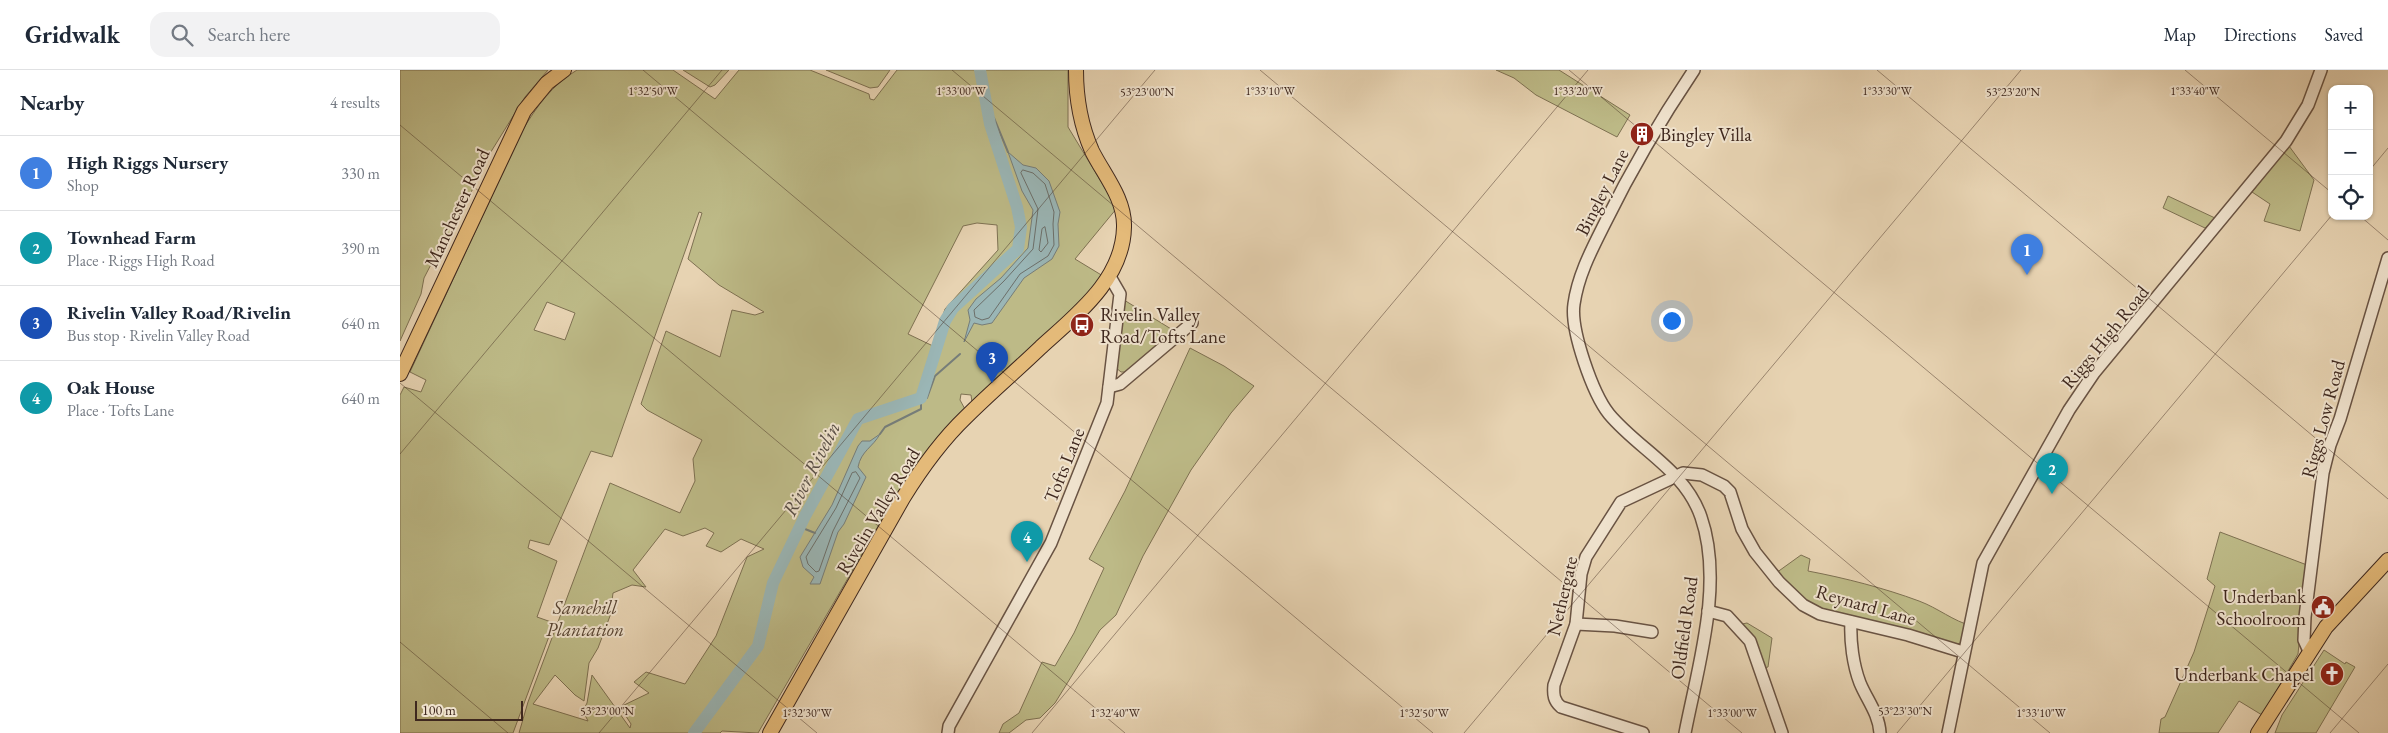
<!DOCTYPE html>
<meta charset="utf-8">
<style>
body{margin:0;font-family:"EB Garamond",serif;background:#f2f2f3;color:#1f2937}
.controls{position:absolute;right:15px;top:15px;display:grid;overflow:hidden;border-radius:10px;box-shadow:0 1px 4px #0004}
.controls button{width:45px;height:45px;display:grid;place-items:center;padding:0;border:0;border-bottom:1px solid #e0e1e3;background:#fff;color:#1f2937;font:25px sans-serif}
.scale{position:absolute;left:15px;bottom:12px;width:108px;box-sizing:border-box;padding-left:5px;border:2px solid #3f281e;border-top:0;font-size:14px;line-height:18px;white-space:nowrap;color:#3f281e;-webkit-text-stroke:4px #efe2cd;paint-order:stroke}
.you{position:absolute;left:1271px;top:250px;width:18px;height:18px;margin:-12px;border:4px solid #fff;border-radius:50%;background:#1a73e8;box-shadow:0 0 0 8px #1a73e833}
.badge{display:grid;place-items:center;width:32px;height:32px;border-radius:50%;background:#8f2418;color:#fff;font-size:16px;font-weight:700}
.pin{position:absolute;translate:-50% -41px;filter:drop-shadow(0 1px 2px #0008)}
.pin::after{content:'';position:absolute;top:26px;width:18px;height:15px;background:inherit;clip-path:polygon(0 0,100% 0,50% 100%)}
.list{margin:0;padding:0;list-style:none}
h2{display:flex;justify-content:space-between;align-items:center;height:65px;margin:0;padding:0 20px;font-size:21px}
h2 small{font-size:16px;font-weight:400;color:#747a83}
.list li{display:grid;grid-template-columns:32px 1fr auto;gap:15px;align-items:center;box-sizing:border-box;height:75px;padding:0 20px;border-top:1px solid #e0e1e3}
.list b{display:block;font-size:19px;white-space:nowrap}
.list p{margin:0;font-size:16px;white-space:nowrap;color:#747a83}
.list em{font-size:16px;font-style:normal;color:#747a83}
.icon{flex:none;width:28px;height:28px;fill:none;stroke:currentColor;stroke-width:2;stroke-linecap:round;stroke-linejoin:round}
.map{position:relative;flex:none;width:1988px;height:663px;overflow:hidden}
header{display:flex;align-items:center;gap:30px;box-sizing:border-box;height:70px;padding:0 25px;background:#fff;border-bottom:1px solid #e0e1e3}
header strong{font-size:24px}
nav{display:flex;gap:28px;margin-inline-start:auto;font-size:18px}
.search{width:350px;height:45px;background:#f2f2f3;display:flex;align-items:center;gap:12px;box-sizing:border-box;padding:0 18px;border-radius:15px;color:#747a83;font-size:19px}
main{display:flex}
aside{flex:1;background:#fff}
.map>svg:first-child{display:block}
.green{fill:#bdba87;stroke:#7e7152;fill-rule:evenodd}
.water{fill:#9ab6b6;stroke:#767d79}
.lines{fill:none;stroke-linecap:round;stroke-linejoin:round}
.shore{stroke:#6c6f6a;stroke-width:1}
.stream{stroke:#767d79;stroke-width:2}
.river{stroke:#9ab6b6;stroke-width:12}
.minor-casing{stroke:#695343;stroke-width:14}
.major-casing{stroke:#3f281e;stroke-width:16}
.minor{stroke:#efe2cd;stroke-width:11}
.major{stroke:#e4ba79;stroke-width:14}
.ticks{fill:none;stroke:#3f281e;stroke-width:1;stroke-opacity:0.45}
.labels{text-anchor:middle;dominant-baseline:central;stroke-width:4;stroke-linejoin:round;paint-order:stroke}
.poi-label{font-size:19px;fill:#3f281e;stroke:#efe2cd;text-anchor:start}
.street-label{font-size:19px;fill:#3f281e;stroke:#efe2cd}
.park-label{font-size:19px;font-style:italic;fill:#584533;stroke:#efe2cd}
.water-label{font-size:20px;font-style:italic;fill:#564c44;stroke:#efe2cd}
.ticks-label{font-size:12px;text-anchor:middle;fill:#3f281e;stroke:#efe2cd;stroke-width:4;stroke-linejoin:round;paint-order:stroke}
</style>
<header>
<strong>Gridwalk</strong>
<div class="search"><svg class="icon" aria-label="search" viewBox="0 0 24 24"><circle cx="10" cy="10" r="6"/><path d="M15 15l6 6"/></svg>Search here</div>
<nav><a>Map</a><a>Directions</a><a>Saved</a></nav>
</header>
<main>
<aside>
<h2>Nearby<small>4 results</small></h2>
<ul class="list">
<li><span class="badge" style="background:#3f7fe0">1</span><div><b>High Riggs Nursery</b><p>Shop</p></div><em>330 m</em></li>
<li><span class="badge" style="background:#0f9aa8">2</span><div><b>Townhead Farm</b><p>Place · Riggs High Road</p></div><em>390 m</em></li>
<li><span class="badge" style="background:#1a4fb4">3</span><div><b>Rivelin Valley Road/Rivelin</b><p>Bus stop · Rivelin Valley Road</p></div><em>640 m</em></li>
<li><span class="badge" style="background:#0f9aa8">4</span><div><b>Oak House</b><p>Place · Tofts Lane</p></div><em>640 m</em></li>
</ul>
</aside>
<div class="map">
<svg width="1988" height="663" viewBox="0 0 1988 663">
<rect width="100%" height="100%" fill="#e7d3b2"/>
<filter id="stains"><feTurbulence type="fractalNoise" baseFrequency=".004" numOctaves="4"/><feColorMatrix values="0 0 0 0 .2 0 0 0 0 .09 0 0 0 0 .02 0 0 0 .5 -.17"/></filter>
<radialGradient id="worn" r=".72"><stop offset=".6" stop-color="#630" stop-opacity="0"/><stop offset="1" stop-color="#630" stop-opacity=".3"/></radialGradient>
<g class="green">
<path d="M 0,0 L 148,0 L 125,27 L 79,101 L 78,107 L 56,156 L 41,175 L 24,208 L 21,224 L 0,271 Z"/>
<path d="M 177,0 L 273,0 L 315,29 L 339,0 L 410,0 L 469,24 L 470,29 L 474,30 L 497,0 L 668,0 L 668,57 L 717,138 L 675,189 L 703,206 L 689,225 L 572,332 L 571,325 L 561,324 L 560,330 L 566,341 L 505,410 L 358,663 L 322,661 L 320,663 L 119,663 L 128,632 L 210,413 L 280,443 L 295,411 L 293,389 L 302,370 L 247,340 L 241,334 L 266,261 L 320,287 L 332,240 L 355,245 L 364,242 L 319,215 L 288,189 L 302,143 L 299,142 L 212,387 L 191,381 L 149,475 L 130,470 L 128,478 L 157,491 L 137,547 L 154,553 L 113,663 L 0,663 L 0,325 L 4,317 L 21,322 L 26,310 L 10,302 L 122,61 C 137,36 152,15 177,0 ZM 577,153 L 597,155 L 598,180 L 545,239 L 533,276 L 508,264 L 563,156 ZM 147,232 L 175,243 L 165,270 L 134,260 ZM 305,458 L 314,463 L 306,476 L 321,482 L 341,469 L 364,479 L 347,487 L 316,566 L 285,614 L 246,602 L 234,612 L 249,623 L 220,637 L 231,654 L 230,658 L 192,605 L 187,633 L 183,641 L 188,651 L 133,634 L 155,605 L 175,625 L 184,631 L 189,593 L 198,578 L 210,546 L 213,523 L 232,515 L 246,517 L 233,500 L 265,459 L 283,466 Z"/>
<path d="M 283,0 L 329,0 L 315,15 L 310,17 Z"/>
<path d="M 426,0 L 490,0 L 478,17 L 470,18 Z"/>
<path d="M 1096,0 L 1159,0 L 1230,45 L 1217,67 L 1136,25 L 1114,8 Z"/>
<path d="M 1889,76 L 1914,110 L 1900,161 L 1864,151 L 1870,134 L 1852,122 Z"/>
<path d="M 1768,126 L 1815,148 L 1805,158 L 1763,138 Z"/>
<path d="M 724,230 L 776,262 L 726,302 L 721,302 L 715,297 Z"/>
<path d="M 790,278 L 824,296 L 854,316 L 831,343 L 791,400 L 743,486 L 716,545 L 700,560 L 655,633 L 640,648 L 626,650 L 609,663 L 599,663 L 603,654 L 619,643 L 642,592 L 655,596 L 674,563 L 704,498 L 689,489 L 725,421 Z"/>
<path d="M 1820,462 L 1907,495 L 1898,584 L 1862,645 L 1839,631 L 1818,663 L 1759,663 L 1761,649 L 1765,647 L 1794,582 L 1815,516 L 1807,509 Z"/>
<path d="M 1401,485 L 1410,489 L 1408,501 C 1445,508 1484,518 1519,531 C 1538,538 1553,551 1572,556 L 1561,573 L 1556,574 L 1508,560 L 1426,541 L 1412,536 L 1376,503 Z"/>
<path d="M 1347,553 L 1372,568 L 1368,597 L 1364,598 L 1342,554 Z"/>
<path d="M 1924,580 L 1945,594 L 1946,592 L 1955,597 L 1916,663 L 1875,663 L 1882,645 Z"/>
</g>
<g class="water">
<path d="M 608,82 L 623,95 L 636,98 L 649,111 L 660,142 L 658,154 L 659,176 L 652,189 L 624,208 L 592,253 L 582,255 L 574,253 L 564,272 L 570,250 L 568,240 L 576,229 L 601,208 L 628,178 L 633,140 L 622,121 Z"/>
<path d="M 480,364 C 473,377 461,381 458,397 L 466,407 L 444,454 L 438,462 L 420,514 L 410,514 L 414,507 L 403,497 L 400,487 L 432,435 L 458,376 L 462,371 L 470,371 Z"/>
</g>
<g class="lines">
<g class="shore">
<path d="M 623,100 L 633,103 L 645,114 L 654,142 L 653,154 L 654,175 L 648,186 L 620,204 L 589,248 L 582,250 L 575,247 L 574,240 L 604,211 L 633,179 L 638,139 L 621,103 Z"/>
<path d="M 645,157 L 648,173 L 641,182 L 639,180 L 642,159 Z"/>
<path d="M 456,402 L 460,408 L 433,461 L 419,501 L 416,502 L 408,494 L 406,487 L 436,438 L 452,403 Z"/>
</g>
<g class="stream">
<path d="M 588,46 L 594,48 L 608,82"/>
<path d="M 480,364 L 485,357 L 521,339 L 521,328 L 527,328 L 535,306 L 560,284"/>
<path d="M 400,457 L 415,463"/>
</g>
<path class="river" d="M 294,663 L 358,576 L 373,513 L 405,446 L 458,349 L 521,328 L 545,251 L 553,238 L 618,179 L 621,157 L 617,137 L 590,54 L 580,0"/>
<g class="minor-casing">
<g id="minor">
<path d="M 709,317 L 720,314 L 792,253"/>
<path d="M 1308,541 L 1327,546 L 1350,571 L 1382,663"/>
<path d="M 1451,552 C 1450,571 1453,595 1460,613 C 1467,630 1479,644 1480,663"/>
<path d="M 1176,554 L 1215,556 L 1252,562"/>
<path d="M 1909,581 L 1904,570 L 1905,547 L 1923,403 L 1930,375 L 1940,349 L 1988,188"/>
<path d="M 548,663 L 549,656 L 651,473 L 707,333 L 720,224 L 709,205"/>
<path d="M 1243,663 L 1161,637 C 1154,631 1153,625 1154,615 L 1176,554 L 1181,504 L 1186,487 L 1221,432 L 1283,403 L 1302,405 L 1324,416 L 1330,422 L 1342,459 L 1355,482 L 1379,512 L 1403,535 L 1420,544 L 1508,565 L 1563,582"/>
<path d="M 1285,663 C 1298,596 1324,513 1301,447 C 1285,400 1239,380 1209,344 C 1193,324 1170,260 1174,234 C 1178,205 1192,179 1205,153 C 1231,100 1261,49 1294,0"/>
<path d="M 1548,663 L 1583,493 L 1669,340 L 1694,303 L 1886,71 L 1908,35 L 1921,0"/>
</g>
</g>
<g class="major-casing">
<g id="major">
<path d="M 0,304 L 124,41 L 147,13 L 164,0"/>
<path d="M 370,663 L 503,428 C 521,399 542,370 566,347 C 590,323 616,301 641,277 C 676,245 723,210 724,157 C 725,129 704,105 692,81 C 681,56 676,27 676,0"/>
<path d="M 1858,663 L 1926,557 L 1988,490"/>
</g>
</g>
<use href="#minor" class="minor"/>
<use href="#major" class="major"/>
</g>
<path class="ticks" d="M 243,0 L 1033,663M 552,0 L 1342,663M 860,0 L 1650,663M 1169,0 L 1959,663M 1477,0 L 1988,429M 1785,0 L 1932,123M 0,55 L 725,663M 1969,101 L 1988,78M 1960,146 L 1988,170M 0,313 L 417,663M 0,384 L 322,0M 0,572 L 108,663M 199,663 L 755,0M 632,663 L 1188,0M 1064,663 L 1621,0M 1497,663 L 1932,145M 1930,663 L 1988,594"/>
<defs>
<g id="building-disc" transform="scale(1.25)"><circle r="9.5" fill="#8f2418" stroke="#efe2cd"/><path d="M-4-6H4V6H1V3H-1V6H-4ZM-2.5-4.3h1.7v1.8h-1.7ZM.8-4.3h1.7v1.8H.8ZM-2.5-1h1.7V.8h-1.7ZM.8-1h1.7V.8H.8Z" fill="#fff"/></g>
<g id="bus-disc" transform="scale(1.25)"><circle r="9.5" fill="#8f2418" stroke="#efe2cd"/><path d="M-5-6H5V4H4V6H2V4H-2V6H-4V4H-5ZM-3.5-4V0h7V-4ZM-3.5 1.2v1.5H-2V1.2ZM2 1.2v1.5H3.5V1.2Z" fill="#fff"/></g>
<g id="civic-disc" transform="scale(1.25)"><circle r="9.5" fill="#8f2418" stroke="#efe2cd"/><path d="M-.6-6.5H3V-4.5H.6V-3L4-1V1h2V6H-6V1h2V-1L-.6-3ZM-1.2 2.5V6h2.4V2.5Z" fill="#fff"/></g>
<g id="church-disc" transform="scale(1.25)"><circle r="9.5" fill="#8f2418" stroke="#efe2cd"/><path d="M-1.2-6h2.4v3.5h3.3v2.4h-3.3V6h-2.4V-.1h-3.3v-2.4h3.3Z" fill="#fff"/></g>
</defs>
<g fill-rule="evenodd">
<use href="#building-disc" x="1242" y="64"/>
<use href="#bus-disc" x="682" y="255"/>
<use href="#civic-disc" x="1923" y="537"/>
<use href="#church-disc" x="1932" y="604"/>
</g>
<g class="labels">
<g class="poi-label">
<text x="1260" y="64">Bingley Villa</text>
<text x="700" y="244">Rivelin Valley<tspan x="700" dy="22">Road/Tofts Lane</tspan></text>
<text x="1906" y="526" text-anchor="end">Underbank<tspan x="1906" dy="22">Schoolroom</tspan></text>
<text x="1914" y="604" text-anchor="end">Underbank Chapel</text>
</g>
<g class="street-label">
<text transform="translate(1202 122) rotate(-63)">Bingley Lane</text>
<text transform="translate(57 138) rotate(-65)">Manchester Road</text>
<text transform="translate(1705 267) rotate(-51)">Riggs High Road</text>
<text transform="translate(1923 349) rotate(-75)">Riggs Low Road</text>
<text transform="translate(664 395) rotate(-68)">Tofts Lane</text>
<text transform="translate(478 441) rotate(-59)">Rivelin Valley Road</text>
<text transform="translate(1162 526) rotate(-77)">Nethergate</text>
<text transform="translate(1466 535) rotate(16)">Reynard Lane</text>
<text transform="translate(1284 558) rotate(-82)">Oldfield Road</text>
</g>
<g class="park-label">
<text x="185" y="537">Samehill<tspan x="185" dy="22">Plantation</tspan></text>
</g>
<g class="water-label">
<text transform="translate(411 399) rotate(-63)">River Rivelin</text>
</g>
</g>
<g class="ticks-label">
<text x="870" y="25">1°33'10"W</text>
<text x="1178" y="25">1°33'20"W</text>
<text x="1487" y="25">1°33'30"W</text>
<text x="1795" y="25">1°33'40"W</text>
<text x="253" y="25">1°32'50"W</text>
<text x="561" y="25">1°33'00"W</text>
<text x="747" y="26">53°23'00"N</text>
<text x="1613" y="26">53°23'20"N</text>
<text x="207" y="645">53°23'00"N</text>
<text x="1505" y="645">53°23'30"N</text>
<text x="407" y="647">1°32'30"W</text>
<text x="715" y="647">1°32'40"W</text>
<text x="1024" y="647">1°32'50"W</text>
<text x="1332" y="647">1°33'00"W</text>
<text x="1641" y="647">1°33'10"W</text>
</g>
<rect width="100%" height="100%" filter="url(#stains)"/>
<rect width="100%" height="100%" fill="url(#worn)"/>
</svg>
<div class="controls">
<button>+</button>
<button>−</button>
<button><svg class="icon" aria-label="locate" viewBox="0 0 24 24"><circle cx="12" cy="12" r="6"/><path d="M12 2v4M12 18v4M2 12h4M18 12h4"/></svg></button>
</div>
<div class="scale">100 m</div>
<div class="you"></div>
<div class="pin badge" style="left:1627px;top:205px;background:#3f7fe0">1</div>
<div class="pin badge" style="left:1652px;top:424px;background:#0f9aa8">2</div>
<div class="pin badge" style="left:592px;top:313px;background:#1a4fb4">3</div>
<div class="pin badge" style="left:627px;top:492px;background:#0f9aa8">4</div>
</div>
</main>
